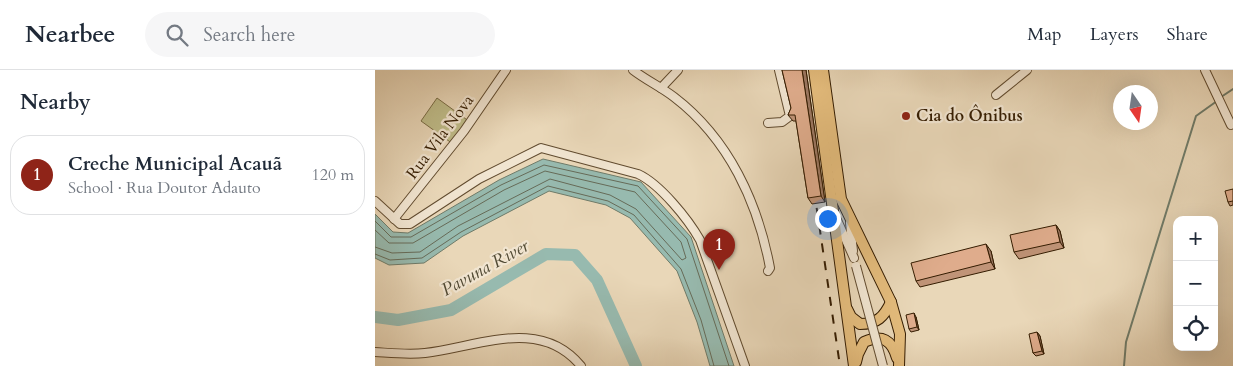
<!DOCTYPE html>
<meta charset="utf-8">
<style>
body{margin:0;font-family:Cardo,serif;background:#f6f6f7;color:#1f2937}
.controls{position:absolute;right:15px;bottom:15px;display:grid;overflow:hidden;border-radius:10px;box-shadow:0 5px 20px #0002}
.controls button{width:45px;height:45px;display:grid;place-items:center;padding:0;border:0;border-bottom:1px solid #e0e1e3;background:#fff;color:#1f2937;font:25px sans-serif}
.compass{position:absolute;left:738px;top:15px;width:45px;height:45px;border-radius:50%;background:#fff;box-shadow:0 5px 20px #0002;rotate:167deg}
.you{position:absolute;left:452px;top:148px;width:18px;height:18px;margin:-12px;border:4px solid #fff;border-radius:50%;background:#1a73e8;box-shadow:0 0 0 8px #1a73e833}
.badge{display:grid;place-items:center;width:32px;height:32px;border-radius:50%;background:#8f2418;color:#fff;font-size:16px;font-weight:700}
.pin{position:absolute;translate:-50% -41px;filter:drop-shadow(0 1px 2px #0008)}
.pin::after{content:'';position:absolute;top:26px;width:18px;height:15px;background:inherit;clip-path:polygon(0 0,100% 0,50% 100%)}
.list{margin:0;padding:0;list-style:none}
h2{display:flex;justify-content:space-between;align-items:center;height:65px;margin:0;padding:0 20px;font-size:21px}
h2 small{font-size:16px;font-weight:400;color:#747a83}
.list li{display:grid;grid-template-columns:32px 1fr auto;gap:15px;align-items:center;box-sizing:border-box;height:80px;margin:0 10px 10px;padding:0 10px;border:1px solid #e0e1e3;border-radius:20px}
.list b{display:block;font-size:19px;white-space:nowrap}
.list p{margin:0;font-size:16px;white-space:nowrap;color:#747a83}
.list em{font-size:16px;font-style:normal;color:#747a83}
.icon{flex:none;width:28px;height:28px;fill:none;stroke:currentColor;stroke-width:2;stroke-linecap:round;stroke-linejoin:round}
.map{position:relative;flex:none;width:858px;height:296px;overflow:hidden}
header{display:flex;align-items:center;gap:30px;box-sizing:border-box;height:70px;padding:0 25px;background:#fff;border-bottom:1px solid #e0e1e3}
header strong{font-size:24px}
nav{display:flex;gap:28px;margin-inline-start:auto;font-size:18px}
.search{width:350px;height:45px;background:#f6f6f7;display:flex;align-items:center;gap:12px;box-sizing:border-box;padding:0 18px;border-radius:28px;color:#747a83;font-size:19px}
main{display:flex}
aside{flex:1;background:#fff}
.map>svg:first-child{display:block}
.green{fill:#bfbc89;stroke:#7a6c45}
.water{fill:#97baaf;stroke:#6f7b69}
.lines{fill:none;stroke-linecap:round;stroke-linejoin:round}
.shore{stroke:#666b58;stroke-width:1}
.stream{stroke:#6f7b69;stroke-width:2}
.river{stroke:#97baaf;stroke-width:12}
.minor-casing{stroke:#614b2f;stroke-width:10}
.major-casing{stroke:#341c01;stroke-width:12}
.minor{stroke:#f1e5d1;stroke-width:8}
.major{stroke:#e4bc7c;stroke-width:10}
.rail{stroke:#341c01;stroke-width:2;stroke-dasharray:9 9;stroke-linecap:butt}
.minor-bridge-casing{stroke:#614b2f;stroke-width:10;stroke-linecap:butt}
.minor-bridge{stroke:#f1e5d1;stroke-width:8}
.wall{fill:#c09478;stroke:#341c01}
.shaded-wall{fill:#9c7862;stroke:#341c01}
.building{fill:#dfac8c;stroke:#341c01}
.poi-dot{fill:#8f2418;stroke:#f1e5d1;stroke-width:2}
.labels{text-anchor:middle;dominant-baseline:central;stroke-width:4.5;stroke-linejoin:round;paint-order:stroke}
.poi-label{font-size:16px;font-weight:bold;fill:#341c01;stroke:#f1e5d1;text-anchor:start}
.street-label{font-size:16px;fill:#341c01;stroke:#f1e5d1}
.water-label{font-size:18px;font-style:italic;fill:#524b35;stroke:#f1e5d1}
</style>
<header>
<strong>Nearbee</strong>
<div class="search"><svg class="icon" aria-label="search" viewBox="0 0 24 24"><circle cx="10" cy="10" r="6"/><path d="M15 15l6 6"/></svg>Search here</div>
<nav><a>Map</a><a>Layers</a><a>Share</a></nav>
</header>
<main>
<aside>
<h2>Nearby<small></small></h2>
<ul class="list">
<li><span class="badge">1</span><div><b>Creche Municipal Acauã</b><p>School · Rua Doutor Adauto</p></div><em>120 m</em></li>
</ul>
</aside>
<div class="map">
<svg width="858" height="296" viewBox="0 0 858 296">
<rect width="100%" height="100%" fill="#e9d7b8"/>
<filter id="stains"><feTurbulence type="fractalNoise" baseFrequency=".004" numOctaves="4"/><feColorMatrix values="0 0 0 0 .2 0 0 0 0 .09 0 0 0 0 .02 0 0 0 .5 -.17"/></filter>
<radialGradient id="worn" r=".72"><stop offset=".6" stop-color="#630" stop-opacity="0"/><stop offset="1" stop-color="#630" stop-opacity=".3"/></radialGradient>
<path class="green" d="M 62,28 L 95,52 L 78,74 L 46,51 Z"/>
<path class="water" d="M 168,89 L 266,112 L 316,167 L 359,296 L 335,296 L 322,252 L 302,201 L 255,148 L 231,135 L 174,121 L 88,166 L 49,193 L 14,195 L 0,188 L 0,144 L 18,162 L 33,163 L 124,110 Z"/>
<g class="lines">
<g class="shore">
<path d="M 0,151 L 16,167 L 36,167 L 126,115 L 169,95 L 263,116 L 312,169 L 354,296"/>
<path d="M 0,160 L 14,173 L 38,173 L 129,120 L 170,101 L 260,122 L 306,172 L 311,188 L 307,190 L 261,139 L 235,125 L 175,109 L 83,156 L 45,182 L 17,183 L 0,177"/>
<path d="M 0,184 L 15,190 L 47,188 L 86,162 L 173,116 L 233,131 L 259,145 L 306,199 L 326,250 L 339,296"/>
</g>
<g class="stream">
<path d="M 846,27 L 858,19"/>
<path d="M 749,296 L 751,272 L 821,46 L 842,31"/>
</g>
<path class="river" d="M 0,247 L 23,250 L 76,240 L 171,184 L 200,185 L 222,210 L 261,296"/>
<g class="minor-casing">
<g id="minor">
<path d="M 258,0 C 271,10 286,17 299,27 C 354,69 383,133 395,198 L 393,201"/>
<path d="M 830,0 L 856,55"/>
<path d="M 286,18 L 303,0"/>
<path d="M 621,25 L 652,0"/>
<path d="M 393,53 L 407,52 L 415,46 L 404,0"/>
<path d="M 0,131 L 25,154 L 35,154 L 104,109 L 166,78 L 263,104 C 285,114 313,149 325,170 L 370,296"/>
<path d="M 19,149 L 89,61 L 131,0"/>
<path d="M 462,150 L 479,188"/>
<path d="M 475,153 L 478,181"/>
<path d="M 0,282 C 16,283 34,285 50,283 C 103,277 165,246 206,296"/>
</g>
</g>
<g class="major-casing">
<g id="major">
<path d="M 439,0 L 479,296"/>
<path d="M 448,0 L 466,129 L 516,232 L 525,264 L 524,296"/>
<path d="M 472,239 L 476,247 L 485,254 C 502,254 509,247 516,232"/>
<path d="M 481,292 L 483,284 L 489,272 C 507,264 517,270 522,288"/>
</g>
</g>
<use href="#minor" class="minor"/>
<use href="#major" class="major"/>
<path class="rail" d="M 439,120 L 465,296"/>
<g class="minor-bridge-casing">
<path id="minor-bridge" d="M 481,196 L 508,296"/>
</g>
<use href="#minor-bridge" class="minor-bridge"/>
</g>
<g class="wall">
<path d="M 407,0 L 431,0 L 450,132 L 437,134 L 433,128 L 421,51 L 418,51 L 413,45 L 416,38 Z"/>
<path d="M 858,119 L 858,135 L 855,136 L 853,132 Z"/>
<path d="M 681,155 L 685,161 L 689,178 L 644,189 L 639,182 Z"/>
<path d="M 616,181 L 620,199 L 545,217 L 541,211 Z"/>
<path d="M 541,247 L 544,260 L 536,262 L 534,259 Z"/>
<path d="M 662,262 L 665,266 L 669,284 L 661,286 L 658,283 Z"/>
</g>
<g class="shaded-wall">
<path d="M 427,0 L 431,0 L 450,132 L 446,126 Z"/>
<path d="M 681,155 L 685,161 L 689,178 L 685,172 Z"/>
<path d="M 611,174 L 616,181 L 620,199 L 616,192 Z"/>
<path d="M 539,243 L 541,247 L 544,260 L 542,257 Z"/>
<path d="M 662,262 L 665,266 L 669,284 L 667,281 Z"/>
</g>
<g class="building">
<path d="M 407,0 L 427,0 L 446,126 L 433,128 L 420,45 L 413,45 L 416,38 Z"/>
<path d="M 858,119 L 858,131 L 853,132 L 850,121 Z"/>
<path d="M 681,155 L 685,172 L 639,182 L 635,165 Z"/>
<path d="M 611,174 L 616,192 L 541,211 L 536,193 Z"/>
<path d="M 539,243 L 542,257 L 534,259 L 531,245 Z"/>
<path d="M 662,262 L 667,281 L 658,283 L 654,264 Z"/>
</g>
<circle class="poi-dot" cx="531" cy="46" r="5"/>
<g class="labels">
<g class="poi-label">
<text x="541" y="46">Cia do Ônibus</text>
</g>
<g class="street-label">
<text transform="translate(65 67) rotate(-53)">Rua Vila Nova</text>
</g>
<g class="water-label">
<text transform="translate(110 198) rotate(-29)">Pavuna River</text>
</g>
</g>
<rect width="100%" height="100%" filter="url(#stains)"/>
<rect width="100%" height="100%" fill="url(#worn)"/>
</svg>
<div class="controls">
<button>+</button>
<button>−</button>
<button><svg class="icon" aria-label="locate" viewBox="0 0 24 24"><circle cx="12" cy="12" r="6"/><path d="M12 2v4M12 18v4M2 12h4M18 12h4"/></svg></button>
</div>
<svg class="compass" viewBox="-18 -18 36 36"><path d="M0-13l5 13h-10z" fill="#e53935"/><path d="M0 13l5-13h-10z" fill="#747a83"/></svg>
<div class="you"></div>
<div class="pin badge" style="left:344px;top:200px">1</div>
</div>
</main>
